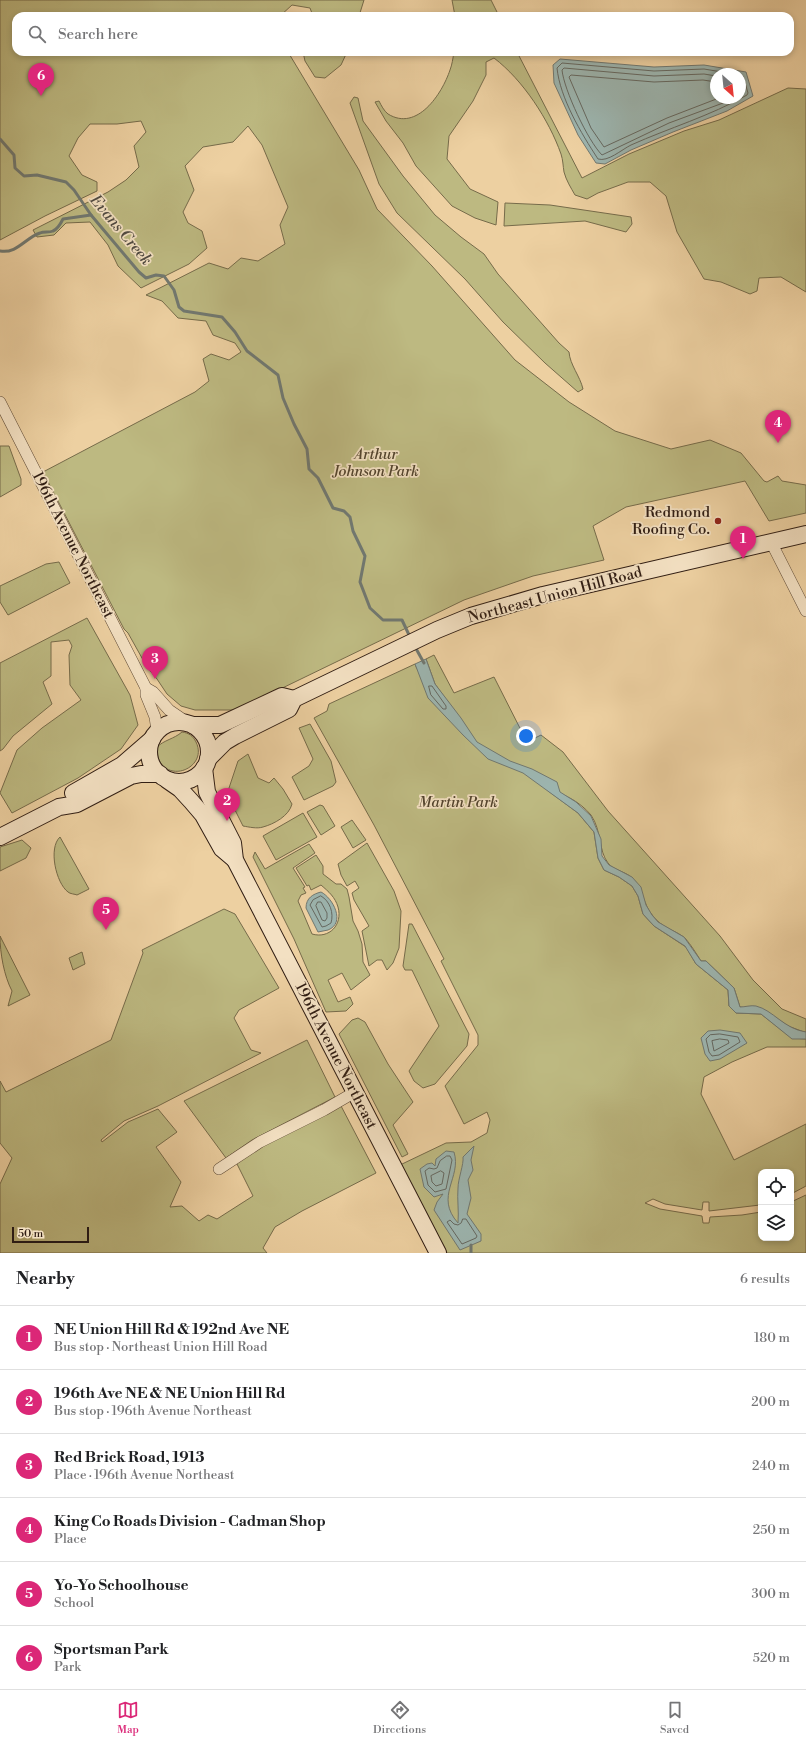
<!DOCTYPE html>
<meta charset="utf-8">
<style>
body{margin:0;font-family:"Libre Bodoni",serif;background:#f6f6f6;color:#202124}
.controls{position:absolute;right:12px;bottom:12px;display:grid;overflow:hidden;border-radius:8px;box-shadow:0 2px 6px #0003}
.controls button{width:36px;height:36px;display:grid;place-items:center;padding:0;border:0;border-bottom:1px solid #e0e0e0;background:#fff;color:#202124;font:20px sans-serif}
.compass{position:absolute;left:710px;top:68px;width:36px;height:36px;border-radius:50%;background:#fff;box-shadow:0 2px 6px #0003;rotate:153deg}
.scale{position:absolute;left:12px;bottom:10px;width:77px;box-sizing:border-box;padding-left:4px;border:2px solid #301d13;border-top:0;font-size:11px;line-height:14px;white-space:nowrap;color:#301d13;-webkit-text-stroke:3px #f3e0c2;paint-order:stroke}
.you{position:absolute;left:526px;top:736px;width:14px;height:14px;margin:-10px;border:3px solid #fff;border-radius:50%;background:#1a73e8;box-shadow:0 0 0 6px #1a73e833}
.badge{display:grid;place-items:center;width:26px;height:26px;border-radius:50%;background:#db2777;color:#fff;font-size:13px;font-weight:700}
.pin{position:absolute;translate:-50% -33px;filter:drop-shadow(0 1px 2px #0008)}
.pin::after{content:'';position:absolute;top:21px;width:14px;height:12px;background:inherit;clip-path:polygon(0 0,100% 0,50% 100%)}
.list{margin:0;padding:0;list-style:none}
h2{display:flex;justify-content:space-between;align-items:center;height:52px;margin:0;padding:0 16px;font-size:17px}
h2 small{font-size:13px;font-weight:400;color:#757577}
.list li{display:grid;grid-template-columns:26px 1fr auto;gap:12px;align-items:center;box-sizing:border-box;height:64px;padding:0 16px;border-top:1px solid #e0e0e0}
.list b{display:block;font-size:15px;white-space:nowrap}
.list p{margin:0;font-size:13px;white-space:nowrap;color:#757577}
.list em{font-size:13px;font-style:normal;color:#757577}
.icon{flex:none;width:22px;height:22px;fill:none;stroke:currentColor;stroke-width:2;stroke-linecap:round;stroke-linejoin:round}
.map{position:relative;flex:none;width:806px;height:1253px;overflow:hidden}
.search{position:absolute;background:#fff;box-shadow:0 2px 6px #0003;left:12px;right:12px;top:12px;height:44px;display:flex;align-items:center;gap:10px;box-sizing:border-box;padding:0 14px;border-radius:12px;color:#757577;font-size:15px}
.sheet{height:436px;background:#fff}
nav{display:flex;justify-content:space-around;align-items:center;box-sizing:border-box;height:56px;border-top:1px solid #e0e0e0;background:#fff;font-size:11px;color:#757577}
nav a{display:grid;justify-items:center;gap:2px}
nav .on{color:#db2777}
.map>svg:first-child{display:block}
.green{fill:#bdb981;stroke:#766b4a}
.water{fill:#9cb4ae;stroke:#717870;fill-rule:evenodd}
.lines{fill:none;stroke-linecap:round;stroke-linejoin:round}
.shore{stroke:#666860;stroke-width:1}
.stream{stroke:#717870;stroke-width:3}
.street-casing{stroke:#5f4a36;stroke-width:12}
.secondary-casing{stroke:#301d13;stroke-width:18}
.street{stroke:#f3e0c2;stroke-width:11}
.secondary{stroke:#f3e0c2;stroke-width:16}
.poi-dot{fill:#8f2418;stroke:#f3e0c2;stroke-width:1.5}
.labels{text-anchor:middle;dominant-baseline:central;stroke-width:3.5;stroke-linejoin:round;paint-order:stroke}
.park-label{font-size:15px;font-style:italic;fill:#53442e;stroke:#f3e0c2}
.poi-label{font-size:15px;fill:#301d13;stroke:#f3e0c2;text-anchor:end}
.street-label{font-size:15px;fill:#301d13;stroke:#f3e0c2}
.water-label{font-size:16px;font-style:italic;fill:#504a42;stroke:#f3e0c2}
</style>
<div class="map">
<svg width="806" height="1253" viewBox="0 0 806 1253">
<rect width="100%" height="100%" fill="#edd0a1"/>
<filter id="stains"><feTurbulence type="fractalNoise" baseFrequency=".005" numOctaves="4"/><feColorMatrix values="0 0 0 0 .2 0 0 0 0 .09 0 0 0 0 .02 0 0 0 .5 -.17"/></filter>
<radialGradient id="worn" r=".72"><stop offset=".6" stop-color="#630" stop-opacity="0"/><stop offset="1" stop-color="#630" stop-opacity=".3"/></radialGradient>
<g class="green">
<path d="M 0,0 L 364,0 L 359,16 L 313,16 L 310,8 L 292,5 L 280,16 L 16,16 L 16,52 L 288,52 L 359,170 L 377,209 L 432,266 L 515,360 L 569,402 L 615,431 L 671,449 L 710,440 L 741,453 L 764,481 L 767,482 L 778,476 L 782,481 L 806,485 L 806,513 L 769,521 L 745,481 L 626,507 L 593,526 L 604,560 L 533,576 L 464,600 L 237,710 L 195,710 L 181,706 L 167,694 L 157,679 L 147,667 L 128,633 L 124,629 L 43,472 L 195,392 L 209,381 L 203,359 L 211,354 L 229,360 L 241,352 L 235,343 L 213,335 L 206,321 L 178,318 L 162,301 L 146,295 L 209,263 L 228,269 L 241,258 L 258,261 L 285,244 L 280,225 L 288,207 L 262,145 L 248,126 L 233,142 L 203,147 L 185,166 L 194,190 L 183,212 L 188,223 L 202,231 L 207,248 L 189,264 L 141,288 L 118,266 L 108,245 L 90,222 L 66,223 L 54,235 L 37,237 L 33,230 L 108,192 L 126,180 L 139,167 L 134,146 L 146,132 L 141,121 L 117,124 L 90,124 L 78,138 L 69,156 L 82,175 L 97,182 L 97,191 L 45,216 L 0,240 Z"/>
<path d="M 452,0 L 491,0 L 499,16 L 455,16 Z"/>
<path d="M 303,52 L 347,52 L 341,65 L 325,78 L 315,77 L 305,61 Z"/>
<path d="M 454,52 L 517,52 L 582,178 L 629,154 L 684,131 L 719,120 L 788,88 L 806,89 L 806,292 L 781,277 L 759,278 L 757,291 L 750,294 L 721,282 L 704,279 L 677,232 L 666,196 L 650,182 L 628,182 L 598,193 L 587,199 L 575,195 C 571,188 566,180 564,172 C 563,166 563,160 561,154 C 549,120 523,80 494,58 L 486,62 L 486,75 L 473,101 L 449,136 L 447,159 L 470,189 L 498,202 L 496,225 L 475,218 L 452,206 L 416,166 L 403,143 L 386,121 L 375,102 L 379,101 C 381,105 384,111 388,114 C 417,132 442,94 450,70 C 452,65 453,58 454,52 Z"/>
<path d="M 354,97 L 358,98 L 363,121 L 403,176 L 435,215 L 461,237 L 484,254 L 498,274 L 559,343 L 569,352 C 570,365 580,376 583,389 L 578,392 L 545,363 L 503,322 L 465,279 L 397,213 L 379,184 L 350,103 Z"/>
<path d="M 505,203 L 550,205 L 631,217 L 632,224 L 626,232 L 585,221 L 504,226 Z"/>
<path d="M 0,446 L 9,446 L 21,479 L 21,485 L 0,497 Z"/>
<path d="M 59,562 L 70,583 L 8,615 L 0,602 L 0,586 L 46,564 Z"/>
<path d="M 87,618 L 130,695 L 138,725 L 121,749 L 78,778 L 12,813 L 0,793 L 17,750 L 42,728 L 81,700 L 70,685 L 69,655 L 72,646 L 69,640 L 51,642 L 51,676 L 43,682 L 52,704 L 13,736 L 3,749 L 0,751 L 0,663 Z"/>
<path d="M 434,655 L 454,693 L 494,677 L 527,742 L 541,735 L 563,752 L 608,811 L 720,936 L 753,980 L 782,1009 L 806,1019 L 806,1032 L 804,1032 L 788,1026 L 766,1011 L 740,1007 L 734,988 L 706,961 L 701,961 C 696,953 691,945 685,938 C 675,930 662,928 653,916 C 643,905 643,887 631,877 C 624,871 613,870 608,863 C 598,850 602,831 591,815 C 580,802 564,793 547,790 L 578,813 L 594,832 L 598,858 L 604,870 L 619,877 L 632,886 L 638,896 L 643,914 L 654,926 L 686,947 L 696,964 L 728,990 L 729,1006 L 736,1013 L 761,1014 L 792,1038 L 806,1039 L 806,1047 L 767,1047 L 732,1062 L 704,1077 L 701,1094 L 734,1160 L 806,1124 L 806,1186 L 791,1194 L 791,1172 L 761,1172 L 760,1205 L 709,1211 L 709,1202 L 703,1202 L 702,1210 L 665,1204 L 653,1199 L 645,1203 L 660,1209 L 702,1216 L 703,1223 L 709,1223 L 710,1217 L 742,1215 L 761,1212 L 761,1238 L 791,1238 L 791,1202 L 806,1195 L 806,1253 L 447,1253 L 400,1165 L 446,1143 L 471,1142 L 487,1133 L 490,1120 L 487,1112 L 464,1124 L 445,1086 L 478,1045 L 478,1035 L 441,961 L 444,959 L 374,825 L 314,718 L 327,711 L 329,704 L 415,664 L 417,669 L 448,702 L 435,684 L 426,659 Z"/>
<path d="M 310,724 L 331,761 L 336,782 L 333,786 L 304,800 L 292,777 L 309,766 L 313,759 L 299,728 Z"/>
<path d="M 182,732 C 189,733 193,736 196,742 C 208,766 171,784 159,760 C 157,756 158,751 157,747 C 164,740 174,739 182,732 Z"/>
<path d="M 248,754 L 258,778 L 269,783 L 274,778 L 283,789 L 292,804 C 289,816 274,824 263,827 C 257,829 249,827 243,826 L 227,794 L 238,761 Z"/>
<path d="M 320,805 L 323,806 L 335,826 L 321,835 L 307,812 Z"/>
<path d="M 303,813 L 317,837 L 276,860 L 263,836 Z"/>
<path d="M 352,820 L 366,840 L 353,848 L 341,827 Z"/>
<path d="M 60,837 L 89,889 L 77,895 C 75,894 70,894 68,892 C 56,883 48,848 60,837 Z"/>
<path d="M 22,840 L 31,848 L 26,858 L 0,871 L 0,847 Z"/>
<path d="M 367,843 L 394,891 L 401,911 L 399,948 L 393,963 L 387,970 L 382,960 L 377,960 L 369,966 L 362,931 L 369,926 L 354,900 L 352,893 L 359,888 L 355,881 L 347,886 L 341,875 L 338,864 Z"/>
<path d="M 309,844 L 315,853 L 293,868 L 305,887 L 303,888 L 306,893 L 301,895 L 298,901 L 312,934 C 329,939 343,925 338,907 C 335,897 329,892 321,885 L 311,890 L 309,885 L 307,886 L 296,868 L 316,855 L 323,866 L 323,874 L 336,884 L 341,884 L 347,889 L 349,897 L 353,921 L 358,931 L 362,944 L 363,962 L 370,975 L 351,990 L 342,973 L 328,980 L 338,1002 L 350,997 L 353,1004 L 346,1011 L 326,1012 L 294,939 L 253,857 L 255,852 L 265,869 Z"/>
<path d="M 224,909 L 235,914 L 279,988 L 239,1010 L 234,1018 L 251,1050 L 261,1053 L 158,1106 L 124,1121 L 101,1140 L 102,1142 L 128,1122 L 158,1109 L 177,1132 L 156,1147 L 181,1182 L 170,1207 L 182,1206 L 199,1221 L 208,1215 L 217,1219 L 253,1196 L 236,1162 L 265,1143 L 340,1104 L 376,1173 L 302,1211 L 275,1227 L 263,1248 L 267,1253 L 0,1253 L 0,1184 L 12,1158 L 0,1143 L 0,1081 L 6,1092 L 111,1040 L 143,953 L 142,950 Z"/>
<path d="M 409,924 L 412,924 L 469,1034 L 467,1046 L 435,1084 L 423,1088 L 414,1081 L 409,1071 L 439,1026 L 412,970 L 405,970 L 403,966 Z"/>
<path d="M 0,936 L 30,995 L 8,1006 L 12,991 C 4,976 0,953 0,936 Z"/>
<path d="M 82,952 L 85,964 L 73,970 L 69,958 Z"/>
<path d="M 358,1018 L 365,1022 L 388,1064 L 413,1102 L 393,1125 L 408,1154 L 402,1157 L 339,1034 L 352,1020 Z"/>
<path d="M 307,1040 L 335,1097 L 252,1140 L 226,1158 L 184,1101 Z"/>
</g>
<g class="water">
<path d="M 560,59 L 654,67 L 704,65 L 746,72 L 753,96 L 727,111 L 673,132 L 631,150 L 605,164 L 596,163 L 578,135 L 554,83 L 553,65 ZM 716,74 L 740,74 L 740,98 L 716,98 Z"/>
<path d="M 426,659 L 435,684 L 461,718 L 477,742 L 510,761 L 532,769 L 557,782 L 560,792 L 576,802 L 591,816 L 601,839 L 602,856 L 609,865 L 632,877 L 641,887 L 646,905 L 652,915 L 658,922 L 684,937 L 701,961 L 706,961 L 734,988 L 740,1007 C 745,1007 751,1005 756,1006 C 773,1010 784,1029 806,1032 L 806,1039 L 792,1039 L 761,1014 L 736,1013 L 729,1006 L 728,990 L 696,964 L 685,946 L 654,926 L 643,914 L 638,896 L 632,886 L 619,877 L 604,870 L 598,858 L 594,832 L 578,813 L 523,773 L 488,759 L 463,735 L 428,698 L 415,664 Z"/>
<path d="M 321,892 C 333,898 346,923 328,930 C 325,931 321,931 318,932 L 306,908 C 306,898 313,894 321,892 Z"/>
<path d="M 720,1030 L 740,1033 L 747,1043 L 720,1059 L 710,1061 L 705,1054 L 701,1038 L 708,1031 Z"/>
<path d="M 474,1146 L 471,1160 L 473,1170 L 468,1180 L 471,1198 L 467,1214 L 481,1234 L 481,1241 L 460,1250 L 434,1210 L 437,1202 L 443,1194 L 434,1197 L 424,1187 L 420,1169 L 427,1164 L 432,1163 L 435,1166 L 436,1159 L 446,1151 L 454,1152 C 462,1178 434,1196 458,1223 C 459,1211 457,1199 458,1188 C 458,1179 464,1164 463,1157 Z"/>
</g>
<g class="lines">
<g class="shore">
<path d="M 734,74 L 704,69 L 654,71 L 562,63 L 557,68 C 560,98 581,133 598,159 C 608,162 621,150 631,145 C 669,128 710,116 747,95 L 748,93 L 743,76 L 740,75"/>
<path d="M 716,76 L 704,74 L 654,76 L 564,68 L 562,70 C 564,90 588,141 602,155 L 669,123 L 723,103 L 731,98"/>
<path d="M 716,82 L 703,80 L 654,82 L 571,75 L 569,77 L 591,128 L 604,147 L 667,118 L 719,98"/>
<path d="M 429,686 L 432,686 L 446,706 L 446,709 L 443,709 L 431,695 Z"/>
<path d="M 321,896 C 330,901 334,913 331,923 L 326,926 L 322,927 L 310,905 L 313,900 Z"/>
<path d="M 318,902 L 321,902 L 327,913 L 327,918 L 325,921 L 322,920 L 316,906 Z"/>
<path d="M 720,1034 L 738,1037 L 740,1042 L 719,1055 L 712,1056 L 709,1052 L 706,1039 L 710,1035 Z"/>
<path d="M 720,1039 L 728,1040 L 729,1043 L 714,1051 L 712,1041 Z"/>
<path d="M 447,1156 L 450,1156 L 452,1160 L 446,1189 L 435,1192 L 428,1185 L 425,1171 L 429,1168 L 434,1169 L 437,1168 L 440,1161 Z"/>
<path d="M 441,1171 L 444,1173 L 442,1184 L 436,1186 L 432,1182 L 431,1176 Z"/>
<path d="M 463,1219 L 466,1219 L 477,1236 L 476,1238 L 462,1244 L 447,1222 L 450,1220 L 454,1224 L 458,1225 L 461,1223 Z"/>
</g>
<g class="stream">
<path d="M 0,139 L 14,155 L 15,168 L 24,176 L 37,175 L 66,182 L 74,190 L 91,215 L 139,272 L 146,278 L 156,275 L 164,276 L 174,290 L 179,307 L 184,311 L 222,317 L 235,332 L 247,351 L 278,375 L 283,398 L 294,424 L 307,449 L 309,469 L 318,478 L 333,508 L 344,511 L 350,517 L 353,531 L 365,556 L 360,582 L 370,608 L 383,620 L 402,620 L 410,637"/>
<path d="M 0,251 C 17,254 25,238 40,233 C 44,231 49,233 53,231 C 58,229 61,223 63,219 L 91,215"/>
<path d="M 414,645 L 424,663"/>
<path d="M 471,1253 L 471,1245"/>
</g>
<g class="street-casing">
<g id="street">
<path d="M 0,402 L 146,688 L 153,692 L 169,710 L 188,723"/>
<path d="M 771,542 L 806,611"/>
<path d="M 146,688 L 146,695 L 155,717 L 157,731"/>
<path d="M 219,1169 L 260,1142 L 324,1110 L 355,1092"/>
</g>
</g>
<g class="secondary-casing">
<g id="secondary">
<circle cx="179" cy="752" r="30"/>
<path d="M 193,725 L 220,725 L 282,696 L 294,699"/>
<path d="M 208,759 L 225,742 L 235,736 L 289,709 L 294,699 L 437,630 L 471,616 L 543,595 L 806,534"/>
<path d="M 204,768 L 207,792 L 233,843 L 235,860 L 438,1253"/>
<path d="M 167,780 L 180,789 L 191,801 L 203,815 L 222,849 L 235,860"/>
<path d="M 73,793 L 122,765 L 152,739"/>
<path d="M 0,837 L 59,807 L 77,804 L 131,776 L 141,774 L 160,774"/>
</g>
</g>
<use href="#street" class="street"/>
<use href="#secondary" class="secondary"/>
</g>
<circle class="poi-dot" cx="718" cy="521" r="4"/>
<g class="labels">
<g class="park-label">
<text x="376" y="454">Arthur<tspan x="376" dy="17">Johnson Park</tspan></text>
<text x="458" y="802">Martin Park</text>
</g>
<g class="poi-label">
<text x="710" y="512">Redmond<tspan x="710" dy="17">Roofing Co.</tspan></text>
</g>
<g class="street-label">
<text transform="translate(73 545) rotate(63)">196th Avenue Northeast</text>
<text transform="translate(555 595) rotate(-15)">Northeast Union Hill Road</text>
<text transform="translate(336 1056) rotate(63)">196th Avenue Northeast</text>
</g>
<g class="water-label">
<text transform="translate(121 230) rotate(50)">Evans Creek</text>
</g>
</g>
<rect width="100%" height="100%" filter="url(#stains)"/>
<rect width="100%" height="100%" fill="url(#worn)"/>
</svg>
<div class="controls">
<button><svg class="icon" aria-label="locate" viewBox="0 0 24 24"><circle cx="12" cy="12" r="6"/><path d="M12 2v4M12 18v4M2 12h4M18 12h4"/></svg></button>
<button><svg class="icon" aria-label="layers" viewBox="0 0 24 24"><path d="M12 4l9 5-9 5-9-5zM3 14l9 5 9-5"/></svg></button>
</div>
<svg class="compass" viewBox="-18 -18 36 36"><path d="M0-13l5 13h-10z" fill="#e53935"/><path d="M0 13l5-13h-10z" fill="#757577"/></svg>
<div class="scale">50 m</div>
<div class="you"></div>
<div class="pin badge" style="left:743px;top:559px">1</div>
<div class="pin badge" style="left:227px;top:821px">2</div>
<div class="pin badge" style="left:155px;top:679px">3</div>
<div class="pin badge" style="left:778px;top:443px">4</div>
<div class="pin badge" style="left:106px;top:930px">5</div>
<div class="pin badge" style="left:41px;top:96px">6</div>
<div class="search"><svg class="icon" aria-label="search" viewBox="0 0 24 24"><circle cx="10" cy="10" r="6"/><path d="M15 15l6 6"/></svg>Search here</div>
</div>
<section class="sheet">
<h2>Nearby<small>6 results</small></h2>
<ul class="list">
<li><span class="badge">1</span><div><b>NE Union Hill Rd &amp; 192nd Ave NE</b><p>Bus stop · Northeast Union Hill Road</p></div><em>180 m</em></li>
<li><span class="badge">2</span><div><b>196th Ave NE &amp; NE Union Hill Rd</b><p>Bus stop · 196th Avenue Northeast</p></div><em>200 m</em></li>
<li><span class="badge">3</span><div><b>Red Brick Road, 1913</b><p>Place · 196th Avenue Northeast</p></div><em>240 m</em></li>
<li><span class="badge">4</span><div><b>King Co Roads Division - Cadman Shop</b><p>Place</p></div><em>250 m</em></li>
<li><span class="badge">5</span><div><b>Yo-Yo Schoolhouse</b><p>School</p></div><em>300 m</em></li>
<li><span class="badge">6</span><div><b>Sportsman Park</b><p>Park</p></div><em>520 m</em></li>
</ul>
</section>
<nav>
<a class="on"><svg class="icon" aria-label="map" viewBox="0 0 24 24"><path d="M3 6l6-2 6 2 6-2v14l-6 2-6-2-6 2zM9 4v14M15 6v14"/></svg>Map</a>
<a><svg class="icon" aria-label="directions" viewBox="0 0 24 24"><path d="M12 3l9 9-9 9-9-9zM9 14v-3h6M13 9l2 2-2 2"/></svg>Directions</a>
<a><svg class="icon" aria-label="saved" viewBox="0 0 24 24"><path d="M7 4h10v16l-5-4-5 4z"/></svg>Saved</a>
</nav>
